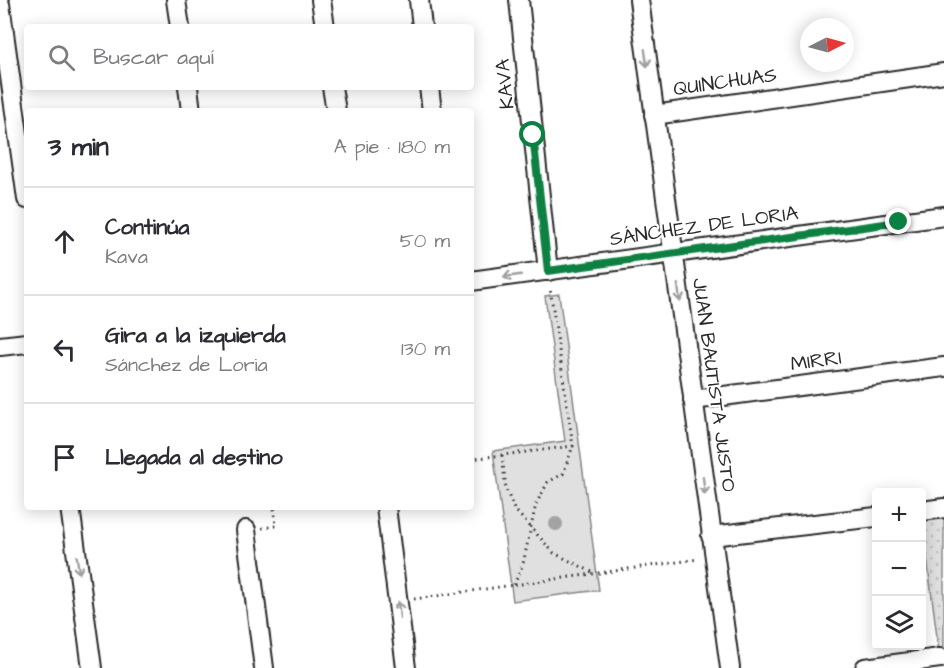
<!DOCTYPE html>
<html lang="es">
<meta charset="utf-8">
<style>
body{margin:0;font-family:"Architects Daughter",sans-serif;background:#f2f2f3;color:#2b2b33}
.controls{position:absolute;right:18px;bottom:18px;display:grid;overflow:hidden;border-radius:6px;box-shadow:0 3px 15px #0003}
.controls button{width:54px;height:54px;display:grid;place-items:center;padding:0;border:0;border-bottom:2px solid #e1e1e2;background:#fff;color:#2b2b33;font:30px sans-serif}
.compass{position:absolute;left:800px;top:18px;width:54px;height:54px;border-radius:50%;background:#fff;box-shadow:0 3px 15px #0003;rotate:84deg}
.stop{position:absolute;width:18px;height:18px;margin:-14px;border:4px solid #0b8043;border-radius:50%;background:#fff}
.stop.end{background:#0b8043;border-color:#fff;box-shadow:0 2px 6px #0008}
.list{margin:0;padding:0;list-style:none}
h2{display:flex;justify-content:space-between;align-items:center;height:78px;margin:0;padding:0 24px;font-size:26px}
h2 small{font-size:20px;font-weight:400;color:#7c7c81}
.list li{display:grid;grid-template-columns:39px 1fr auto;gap:18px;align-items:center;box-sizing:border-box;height:108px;padding:0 24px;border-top:2px solid #e1e1e2}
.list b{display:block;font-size:22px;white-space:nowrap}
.list p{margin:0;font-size:20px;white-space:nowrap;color:#7c7c81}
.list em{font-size:20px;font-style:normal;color:#7c7c81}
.icon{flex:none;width:33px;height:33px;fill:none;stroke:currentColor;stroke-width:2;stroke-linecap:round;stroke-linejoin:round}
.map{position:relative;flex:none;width:944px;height:668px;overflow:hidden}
.search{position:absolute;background:#fff;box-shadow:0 3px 15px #0003;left:24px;top:24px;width:450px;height:66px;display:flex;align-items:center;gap:15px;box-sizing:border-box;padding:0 21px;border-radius:6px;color:#7c7c81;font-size:22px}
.panel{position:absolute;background:#fff;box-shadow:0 3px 15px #0003;left:24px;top:108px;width:450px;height:402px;border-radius:6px}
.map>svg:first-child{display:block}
.grass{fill:url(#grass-dots);stroke:#868686;stroke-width:1.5}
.green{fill:#e0e0e0;stroke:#868686;stroke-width:1.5}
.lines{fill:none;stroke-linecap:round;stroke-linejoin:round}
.street-casing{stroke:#2b2b2b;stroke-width:22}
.path{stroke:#2b2b2b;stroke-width:3;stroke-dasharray:1.5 4.5;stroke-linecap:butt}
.street{stroke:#fff;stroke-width:18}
.tree{fill:#a3a3a3}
.oneway{stroke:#a0a0a0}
.route{stroke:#0b8043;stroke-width:8}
.labels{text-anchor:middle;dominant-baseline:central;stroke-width:4.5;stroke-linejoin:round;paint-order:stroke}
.street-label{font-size:20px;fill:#2b2b2b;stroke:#fff}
</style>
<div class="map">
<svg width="944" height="668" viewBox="0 0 944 668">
<defs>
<pattern id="grass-dots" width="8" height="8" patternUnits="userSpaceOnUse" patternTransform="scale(1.5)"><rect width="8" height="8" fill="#e0e0e0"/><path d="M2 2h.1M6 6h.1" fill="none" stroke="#c0c0c0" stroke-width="1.8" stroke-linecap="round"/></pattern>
</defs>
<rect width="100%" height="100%" fill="#fff"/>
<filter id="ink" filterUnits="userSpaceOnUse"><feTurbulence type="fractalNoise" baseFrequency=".0167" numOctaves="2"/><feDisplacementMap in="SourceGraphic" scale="12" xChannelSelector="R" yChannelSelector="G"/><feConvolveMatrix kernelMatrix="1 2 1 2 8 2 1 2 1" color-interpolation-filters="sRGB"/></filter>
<g filter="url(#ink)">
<path class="grass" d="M 944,508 L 944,668 L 941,668 L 922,519 Z"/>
<path class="green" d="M 559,294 L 599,590 L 513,601 L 493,451 L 565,441 L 545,296 Z"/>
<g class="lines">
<g class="street-casing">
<g id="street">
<path d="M 176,0 L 180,27"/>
<path d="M 321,0 L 325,27"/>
<path d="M 419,0 L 422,27"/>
<path d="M 519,0 L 548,271"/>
<path d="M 639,0 L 730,668"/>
<path d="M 0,4 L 27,199"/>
<path d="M 188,87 L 191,111"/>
<path d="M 332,87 L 336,111"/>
<path d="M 429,87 L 432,111"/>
<path d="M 654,115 L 944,73"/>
<path d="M 471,281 L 944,216"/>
<path d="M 0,346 L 27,343"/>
<path d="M 693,400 L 944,367"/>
<path d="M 70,507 L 92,668"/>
<path d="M 386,507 L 406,668"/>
<path d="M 922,511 L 944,508"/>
<path d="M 246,530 L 264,668"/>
<path d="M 711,536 L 876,517"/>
<path d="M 865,668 L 940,658"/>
</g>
</g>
<g class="path">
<path d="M 502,455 L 506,489 L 514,509 L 554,553 L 594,573"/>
<path d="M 471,459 L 573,446 L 550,288"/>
<path d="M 262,528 L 276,526 L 274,507"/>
<path d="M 514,585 L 523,564 L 536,504 L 548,482 L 563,474 L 573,446"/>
<path d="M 414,599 L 699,559"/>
</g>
<use href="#street" class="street"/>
</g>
<circle class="tree" cx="556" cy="524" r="7"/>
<defs><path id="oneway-shaft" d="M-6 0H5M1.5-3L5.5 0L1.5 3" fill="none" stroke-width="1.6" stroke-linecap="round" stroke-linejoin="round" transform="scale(1.5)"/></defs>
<g class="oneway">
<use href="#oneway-shaft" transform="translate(646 58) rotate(82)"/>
<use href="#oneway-shaft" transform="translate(512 276) rotate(172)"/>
<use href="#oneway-shaft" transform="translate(679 293) rotate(82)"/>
<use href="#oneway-shaft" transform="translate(704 486) rotate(83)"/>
<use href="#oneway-shaft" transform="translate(78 565) rotate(82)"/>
<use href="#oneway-shaft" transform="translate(399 610) rotate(-97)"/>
</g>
</g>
<g class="lines" filter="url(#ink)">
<path class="route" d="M 533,135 L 548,271 L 899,222"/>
</g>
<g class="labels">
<g class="street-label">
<text transform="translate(725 82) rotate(-8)">QUINCHUAS</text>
<text transform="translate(505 84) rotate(-96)">KAVA</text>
<text transform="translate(704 226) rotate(-8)">SÁNCHEZ DE LORIA</text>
<text transform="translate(816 361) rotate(-8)">MIRRI</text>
<text transform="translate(714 385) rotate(82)">JUAN BAUTISTA JUSTO</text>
</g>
</g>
</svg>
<div class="controls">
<button>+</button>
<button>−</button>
<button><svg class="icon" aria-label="layers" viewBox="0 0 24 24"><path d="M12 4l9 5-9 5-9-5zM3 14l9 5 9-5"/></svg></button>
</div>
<svg class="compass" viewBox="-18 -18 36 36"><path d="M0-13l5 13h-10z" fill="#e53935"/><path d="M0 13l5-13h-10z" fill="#7c7c81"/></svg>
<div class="stop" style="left:533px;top:135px"></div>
<div class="stop end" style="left:899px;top:222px"></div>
<div class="search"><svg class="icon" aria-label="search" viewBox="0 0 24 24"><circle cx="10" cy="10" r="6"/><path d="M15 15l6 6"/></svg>Buscar aquí</div>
<section class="panel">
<h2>3 min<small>A pie · 180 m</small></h2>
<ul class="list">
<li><svg class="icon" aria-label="ahead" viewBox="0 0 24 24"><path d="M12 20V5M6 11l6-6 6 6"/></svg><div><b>Continúa</b><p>Kava</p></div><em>50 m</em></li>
<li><svg class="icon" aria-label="left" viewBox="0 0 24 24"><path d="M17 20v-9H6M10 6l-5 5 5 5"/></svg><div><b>Gira a la izquierda</b><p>Sánchez de Loria</p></div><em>130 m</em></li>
<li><svg class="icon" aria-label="arrive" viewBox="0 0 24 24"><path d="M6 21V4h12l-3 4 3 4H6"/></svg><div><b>Llegada al destino</b></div></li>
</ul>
</section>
</div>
